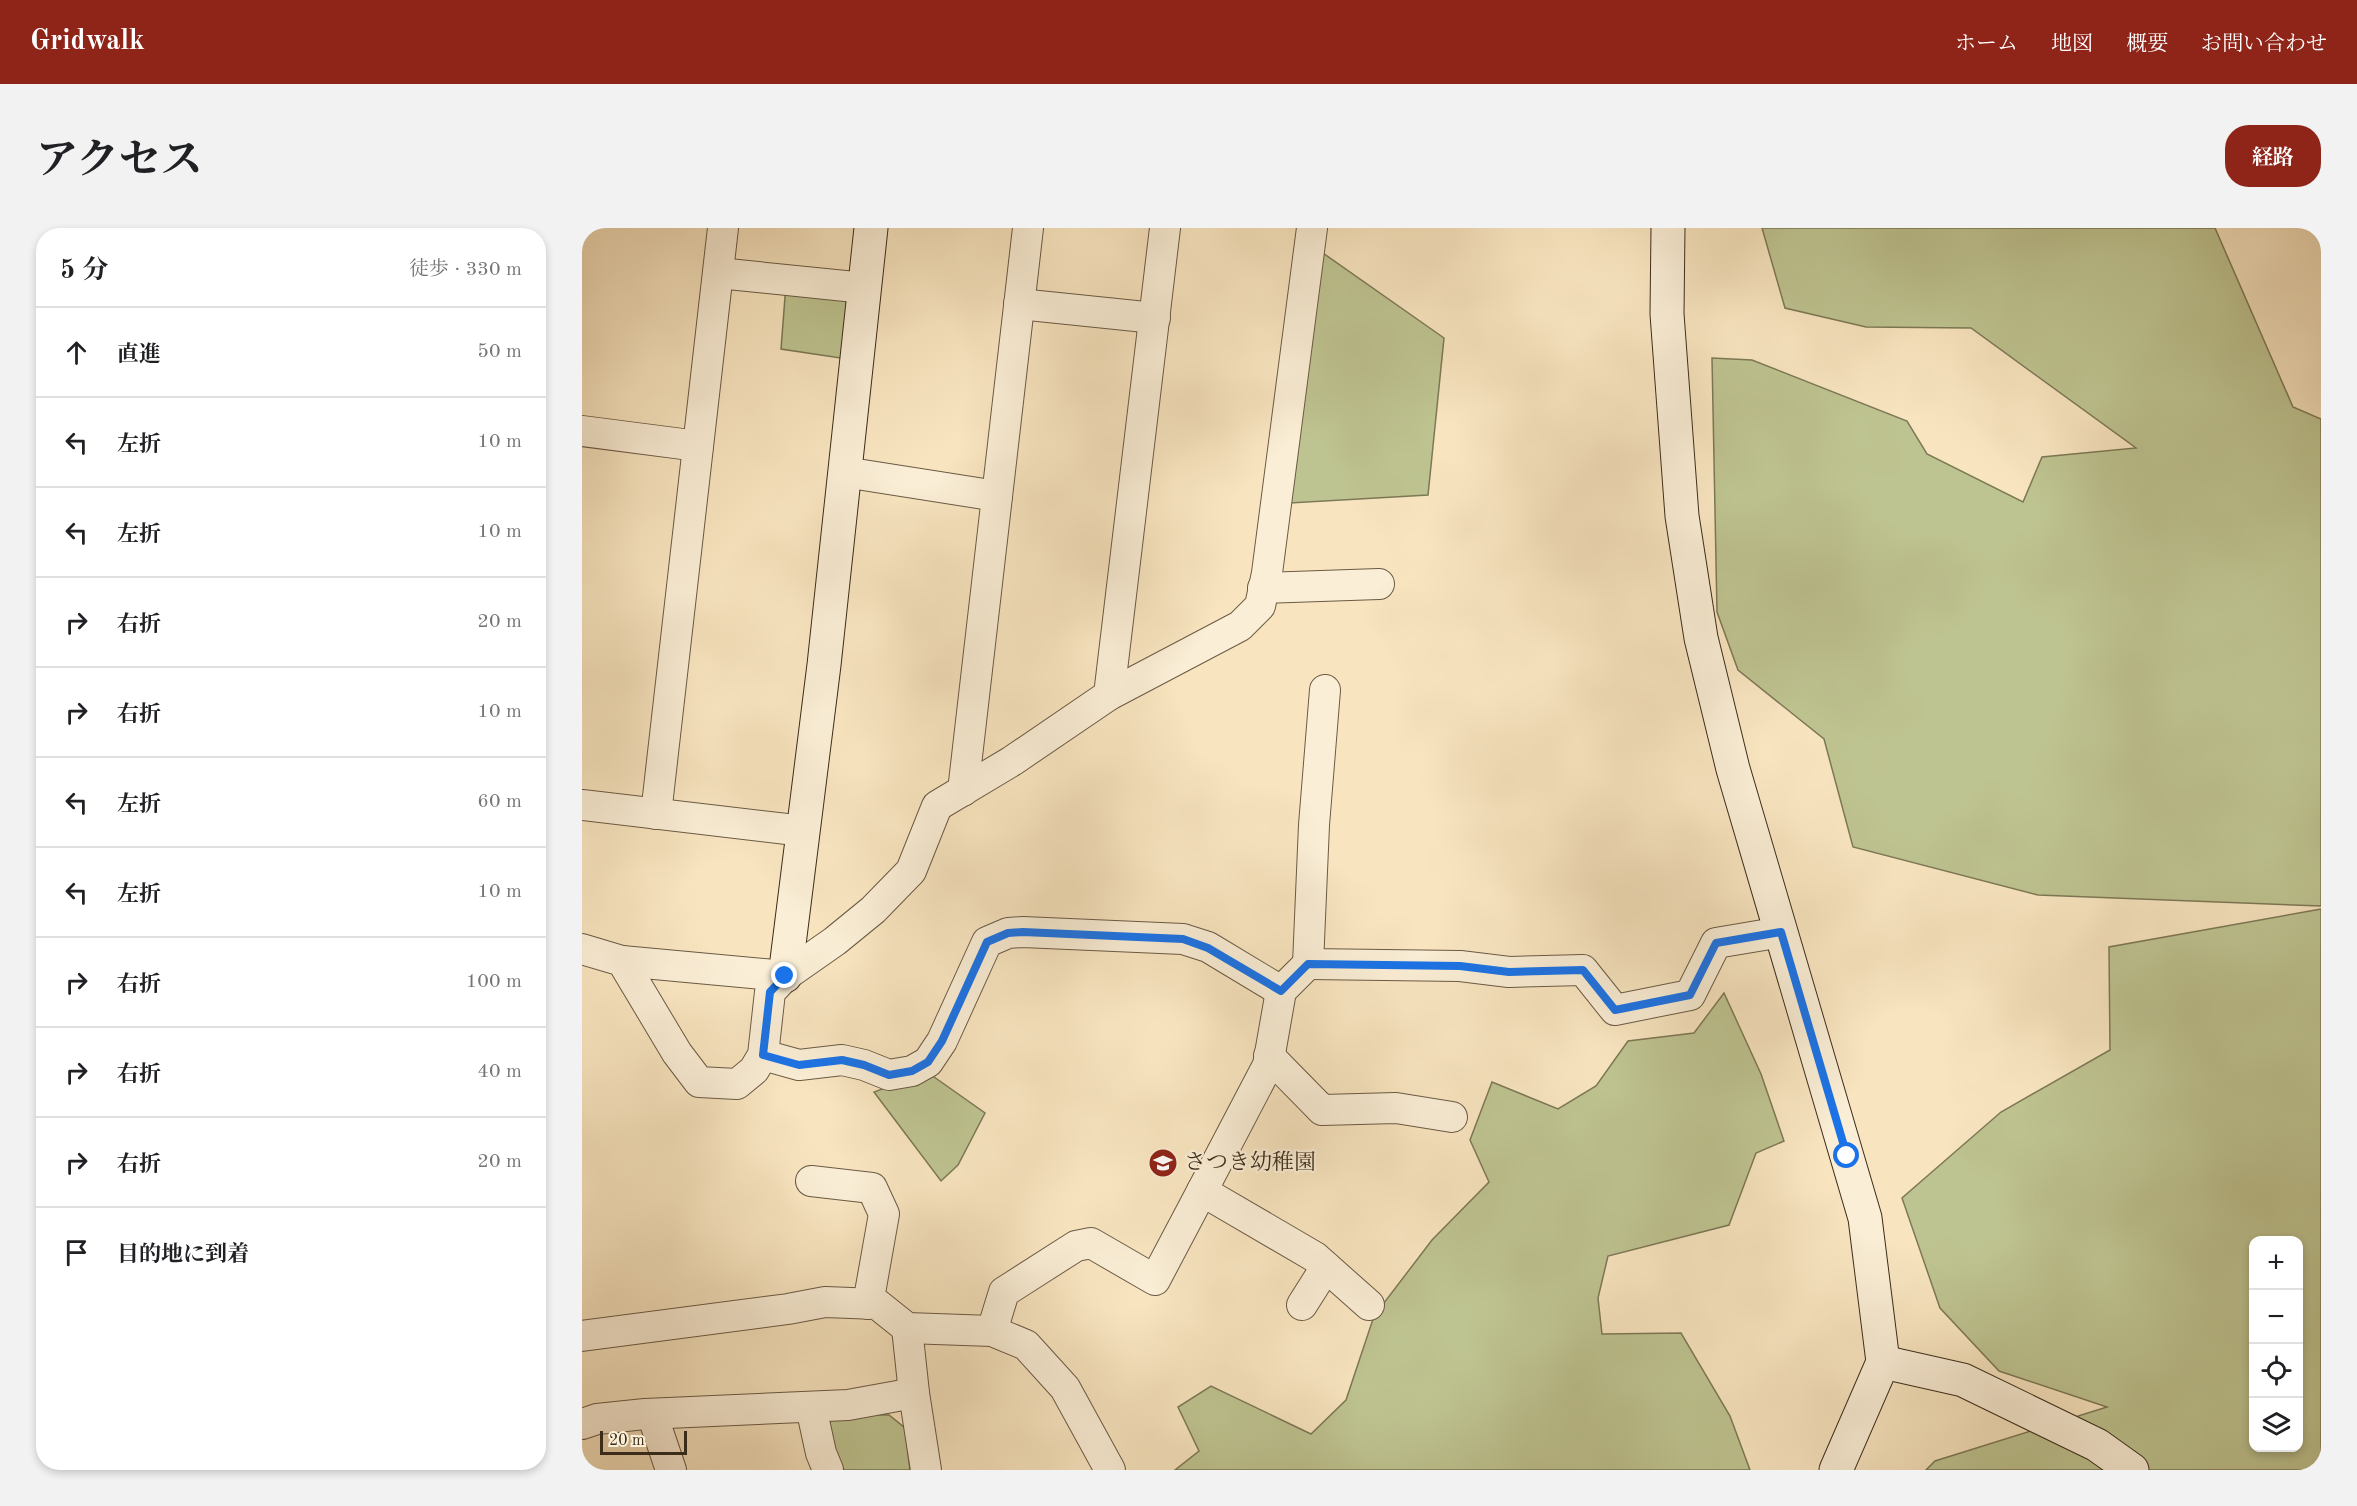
<!DOCTYPE html>
<html lang="ja">
<meta charset="utf-8">
<style>
body{margin:0;font-family:"Old Standard TT","Noto Serif JP",serif;background:#f2f2f2;color:#202124}
.controls{position:absolute;right:18px;bottom:18px;display:grid;overflow:hidden;border-radius:12px;box-shadow:0 3px 9px #0003}
.controls button{width:54px;height:54px;display:grid;place-items:center;padding:0;border:0;border-bottom:2px solid #e0e0e0;background:#fff;color:#202124;font:30px sans-serif}
.scale{position:absolute;left:18px;bottom:15px;width:87px;box-sizing:border-box;padding-left:6px;border:3px solid #3c2c1a;border-top:0;font-size:16px;line-height:21px;white-space:nowrap;color:#3c2c1a;-webkit-text-stroke:4px #faeed6;paint-order:stroke}
.stop{position:absolute;width:18px;height:18px;margin:-14px;border:4px solid #1a73e8;border-radius:50%;background:#fff}
.stop.end{background:#1a73e8;border-color:#fff;box-shadow:0 2px 6px #0008}
.list{margin:0;padding:0;list-style:none}
h2{display:flex;justify-content:space-between;align-items:center;height:78px;margin:0;padding:0 24px;font-size:26px}
h2 small{font-size:20px;font-weight:400;color:#757577}
.list li{display:grid;grid-template-columns:39px 1fr auto;gap:18px;align-items:center;box-sizing:border-box;height:90px;padding:0 24px;border-top:2px solid #e0e0e0}
.list b{display:block;font-size:22px;white-space:nowrap}
.list em{font-size:20px;font-style:normal;color:#757577}
.icon{flex:none;width:33px;height:33px;fill:none;stroke:currentColor;stroke-width:2;stroke-linecap:round;stroke-linejoin:round}
.map{position:relative;flex:none;width:1739px;height:1242px;overflow:hidden;border-radius:24px}
header{display:flex;align-items:center;gap:36px;box-sizing:border-box;height:84px;padding:0 30px;background:#8f2418;color:#fff}
header strong{font-size:28px}
nav{display:flex;gap:33px;margin-inline-start:auto;font-size:21px}
.intro{display:flex;align-items:center;justify-content:space-between;box-sizing:border-box;height:144px;padding:0 36px}
h1{margin:0;font-size:42px}
.button{padding:15px 27px;border-radius:24px;background:#8f2418;color:#fff;font-size:21px;font-weight:700}
main{display:flex;gap:36px;padding:0 36px}
aside{flex:1;background:#fff;border-radius:24px;box-shadow:0 3px 9px #0003}
.map>svg:first-child{display:block}
.green{fill:#bec491;stroke:#7d7856;stroke-width:1.5;fill-rule:evenodd}
.lines{fill:none;stroke-linecap:round;stroke-linejoin:round}
.street-casing{stroke:#6b5a44;stroke-width:32}
.secondary-casing{stroke:#3c2c1a;stroke-width:35}
.street{stroke:#faeed6;stroke-width:30}
.secondary{stroke:#faeed6;stroke-width:33}
.route{stroke:#1a73e8;stroke-width:8}
.labels{text-anchor:middle;dominant-baseline:central;stroke-width:4.5;stroke-linejoin:round;paint-order:stroke}
.poi-label{font-size:22px;fill:#3c2c1a;stroke:#faeed6;text-anchor:start}
</style>
<header>
<strong>Gridwalk</strong>
<nav><a>ホーム</a><a>地図</a><a>概要</a><a>お問い合わせ</a></nav>
</header>
<div class="intro"><h1>アクセス</h1><a class="button">経路</a></div>
<main>
<aside>
<h2>5 分<small>徒歩 · 330 m</small></h2>
<ul class="list">
<li><svg class="icon" aria-label="ahead" viewBox="0 0 24 24"><path d="M12 20V5M6 11l6-6 6 6"/></svg><div><b>直進</b></div><em>50 m</em></li>
<li><svg class="icon" aria-label="left" viewBox="0 0 24 24"><path d="M17 20v-9H6M10 6l-5 5 5 5"/></svg><div><b>左折</b></div><em>10 m</em></li>
<li><svg class="icon" aria-label="left" viewBox="0 0 24 24"><path d="M17 20v-9H6M10 6l-5 5 5 5"/></svg><div><b>左折</b></div><em>10 m</em></li>
<li><svg class="icon" aria-label="right" viewBox="0 0 24 24"><path d="M7 20v-9h11M14 6l5 5-5 5"/></svg><div><b>右折</b></div><em>20 m</em></li>
<li><svg class="icon" aria-label="right" viewBox="0 0 24 24"><path d="M7 20v-9h11M14 6l5 5-5 5"/></svg><div><b>右折</b></div><em>10 m</em></li>
<li><svg class="icon" aria-label="left" viewBox="0 0 24 24"><path d="M17 20v-9H6M10 6l-5 5 5 5"/></svg><div><b>左折</b></div><em>60 m</em></li>
<li><svg class="icon" aria-label="left" viewBox="0 0 24 24"><path d="M17 20v-9H6M10 6l-5 5 5 5"/></svg><div><b>左折</b></div><em>10 m</em></li>
<li><svg class="icon" aria-label="right" viewBox="0 0 24 24"><path d="M7 20v-9h11M14 6l5 5-5 5"/></svg><div><b>右折</b></div><em>100 m</em></li>
<li><svg class="icon" aria-label="right" viewBox="0 0 24 24"><path d="M7 20v-9h11M14 6l5 5-5 5"/></svg><div><b>右折</b></div><em>40 m</em></li>
<li><svg class="icon" aria-label="right" viewBox="0 0 24 24"><path d="M7 20v-9h11M14 6l5 5-5 5"/></svg><div><b>右折</b></div><em>20 m</em></li>
<li><svg class="icon" aria-label="arrive" viewBox="0 0 24 24"><path d="M6 21V4h12l-3 4 3 4H6"/></svg><div><b>目的地に到着</b></div></li>
</ul>
</aside>
<div class="map">
<svg width="1739" height="1242" viewBox="0 0 1739 1242">
<rect width="100%" height="100%" fill="#f8e5c0"/>
<filter id="stains"><feTurbulence type="fractalNoise" baseFrequency=".00333" numOctaves="4"/><feColorMatrix values="0 0 0 0 .2 0 0 0 0 .09 0 0 0 0 .02 0 0 0 .5 -.17"/></filter>
<radialGradient id="worn" r=".72"><stop offset=".6" stop-color="#630" stop-opacity="0"/><stop offset="1" stop-color="#630" stop-opacity=".3"/></radialGradient>
<g class="green">
<path d="M 1180,0 L 1633,0 L 1711,179 L 1739,191 L 1739,678 L 1456,667 L 1271,619 L 1242,511 L 1156,442 L 1135,384 L 1130,130 L 1170,132 L 1325,193 L 1345,226 L 1441,274 L 1460,229 L 1554,220 L 1389,100 L 1284,99 L 1203,80 Z"/>
<path d="M 738,23 L 862,110 L 846,267 L 708,275 Z"/>
<path d="M 204,56 L 273,65 L 265,131 L 199,121 Z"/>
<path d="M 1739,681 L 1739,1242 L 1344,1242 L 1353,1233 L 1525,1179 L 1417,1143 L 1358,1080 L 1320,970 L 1419,884 L 1528,822 L 1527,719 ZM 1672,1012 L 1716,1012 L 1716,1220 L 1672,1220 Z"/>
<path d="M 1142,765 L 1179,846 L 1202,913 L 1174,925 L 1147,997 L 1026,1028 L 1016,1070 L 1020,1106 L 1099,1105 L 1148,1188 L 1168,1242 L 593,1242 L 617,1223 L 596,1179 L 629,1158 L 729,1206 L 764,1172 L 792,1088 L 850,1012 L 907,954 L 888,912 L 910,854 L 976,881 L 1014,858 L 1046,813 L 1112,805 Z"/>
<path d="M 345,844 L 403,885 L 376,937 L 359,953 L 292,864 Z"/>
<path d="M 253,1186 L 307,1187 L 323,1200 L 328,1242 L 262,1242 L 243,1202 Z"/>
</g>
<g class="lines">
<g class="street-casing">
<g id="street">
<path d="M 136,45 L 283,60"/>
<path d="M 437,76 L 573,90"/>
<path d="M 0,203 L 116,218"/>
<path d="M 262,244 L 415,268"/>
<path d="M 681,360 L 797,356"/>
<path d="M 743,462 L 732,597 L 726,736 L 878,738 L 927,744 L 1001,742 L 1033,782 L 1108,767 L 1134,715 L 1199,704"/>
<path d="M 527,467 L 658,398 L 678,378 L 685,345 L 730,0"/>
<path d="M 381,563 L 446,0"/>
<path d="M 0,577 L 222,603"/>
<path d="M 74,586 L 141,0"/>
<path d="M 0,721 L 40,733 L 95,825 L 117,854 L 155,856 L 172,842 L 181,827 L 188,764 L 203,748 L 253,713 L 291,682 L 329,643 L 355,578 L 430,533 L 527,467 L 583,0"/>
<path d="M 40,733 L 203,748"/>
<path d="M 699,763 L 686,837 L 620,963 L 733,1029 L 787,1077"/>
<path d="M 181,827 L 217,837 L 260,832 L 282,837 L 307,847 L 330,843 L 346,834 L 360,813 L 405,714 L 426,705 L 441,704 L 601,711 L 626,719 L 699,763 L 726,736"/>
<path d="M 687,828 L 740,882 L 814,880 L 870,889"/>
<path d="M 229,953 L 290,960 L 302,986 L 286,1076"/>
<path d="M 720,1077 L 744,1039"/>
<path d="M 325,1100 L 332,1165 L 344,1242"/>
<path d="M 410,1103 L 422,1064 L 494,1018 L 509,1015 L 573,1052 L 620,963"/>
<path d="M 0,1108 L 206,1081 L 243,1074 L 295,1076 L 325,1100 L 410,1103 L 444,1117 L 483,1160 L 528,1242"/>
<path d="M 229,1179 L 239,1225 L 246,1242"/>
<path d="M 70,1186 L 89,1242"/>
<path d="M 0,1196 L 15,1191 L 63,1186 L 266,1177 L 332,1165"/>
</g>
</g>
<g class="secondary-casing">
<g id="secondary">
<path d="M 1086,0 L 1085,86 L 1100,288 L 1119,410 L 1151,541 L 1283,990 L 1301,1134 L 1254,1242"/>
<path d="M 203,748 L 242,437 L 289,0"/>
<path d="M 1301,1134 L 1381,1152 L 1515,1217 L 1550,1242"/>
</g>
</g>
<use href="#street" class="street"/>
<use href="#secondary" class="secondary"/>
</g>
<g class="lines">
<path class="route" d="M 203,748 L 188,764 L 181,827 L 217,837 L 260,832 L 282,837 L 307,847 L 330,843 L 346,834 L 360,813 L 405,714 L 426,705 L 441,704 L 601,711 L 626,720 L 699,763 L 726,736 L 878,738 L 927,744 L 1001,742 L 1033,782 L 1108,767 L 1134,715 L 1199,704 L 1265,928"/>
</g>
<defs>
<g id="school-disc" transform="scale(1.5)"><circle r="9.5" fill="#8f2418" stroke="#faeed6"/><path d="M0-5L7-2L0 1L-7-2ZM-4 1L0 2.5L4 1V4Q0 6-4 4Z" fill="#fff"/></g>
</defs>
<g fill-rule="evenodd">
<use href="#school-disc" x="581" y="935"/>
</g>
<g class="labels">
<g class="poi-label">
<text x="602" y="935">さつき幼稚園</text>
</g>
</g>
<rect width="100%" height="100%" filter="url(#stains)"/>
<rect width="100%" height="100%" fill="url(#worn)"/>
</svg>
<div class="controls">
<button>+</button>
<button>−</button>
<button><svg class="icon" aria-label="locate" viewBox="0 0 24 24"><circle cx="12" cy="12" r="6"/><path d="M12 2v4M12 18v4M2 12h4M18 12h4"/></svg></button>
<button><svg class="icon" aria-label="layers" viewBox="0 0 24 24"><path d="M12 4l9 5-9 5-9-5zM3 14l9 5 9-5"/></svg></button>
</div>
<div class="scale">20 m</div>
<div class="stop" style="left:1265px;top:928px"></div>
<div class="stop end" style="left:203px;top:748px"></div>
</div>
</main>
